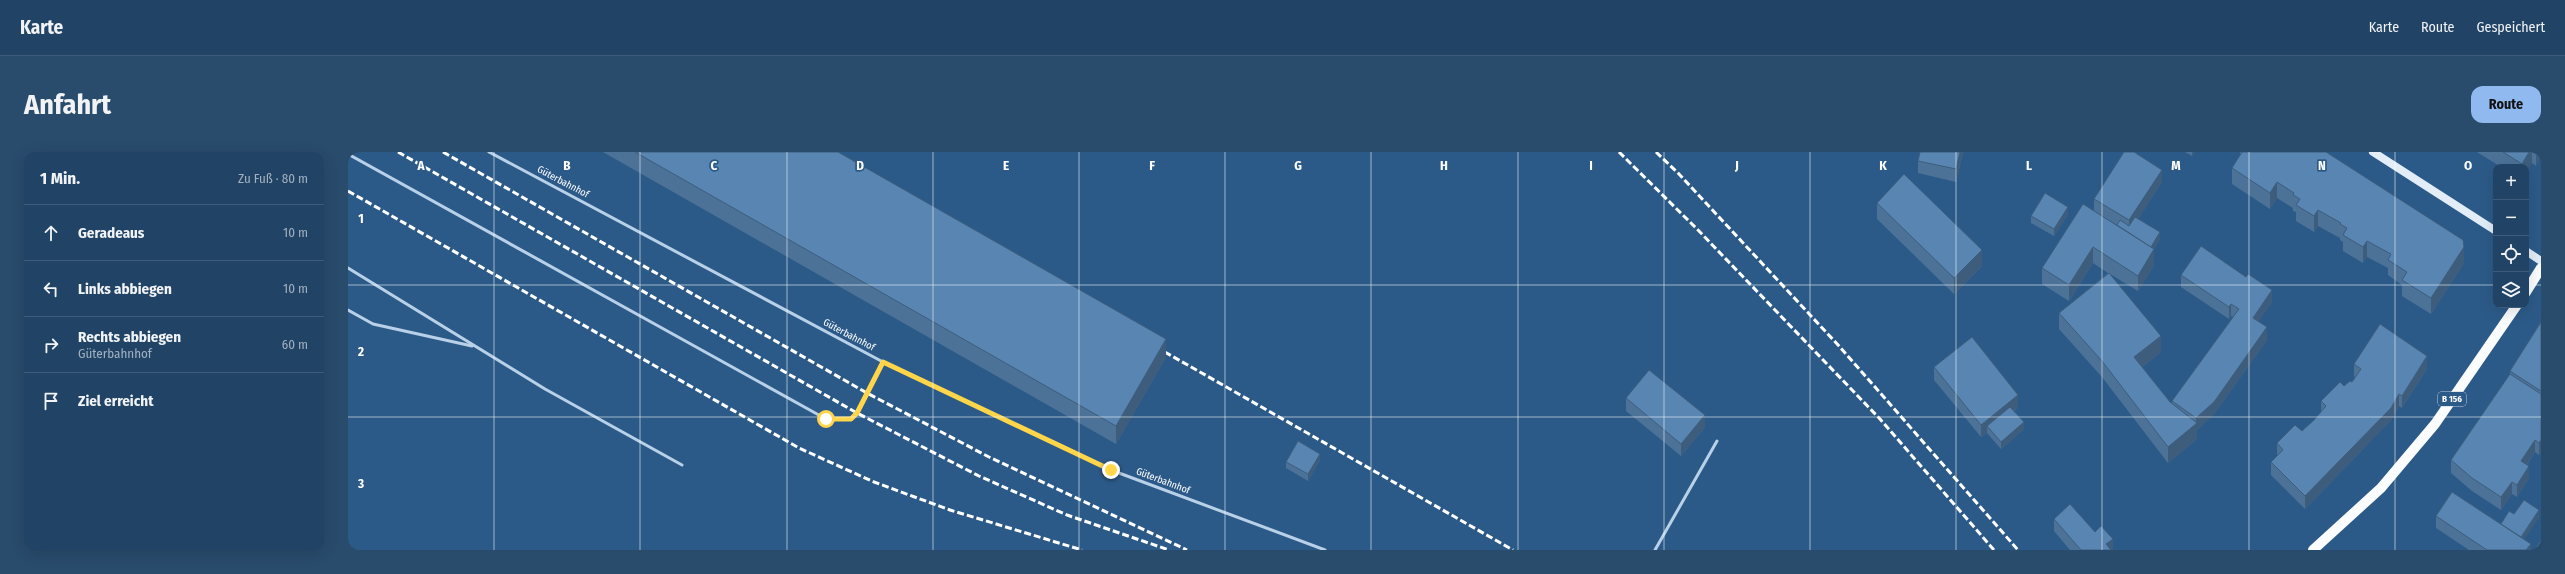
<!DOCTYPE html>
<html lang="de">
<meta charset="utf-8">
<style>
body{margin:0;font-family:"Fira Sans Condensed",sans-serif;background:#294b6c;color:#f1f3f6}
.controls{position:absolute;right:12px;top:12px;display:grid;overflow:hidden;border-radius:8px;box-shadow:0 4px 16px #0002}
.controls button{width:36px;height:36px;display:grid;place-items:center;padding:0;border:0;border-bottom:1px solid #3e5c7a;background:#214466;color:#f1f3f6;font:20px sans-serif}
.stop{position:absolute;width:12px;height:12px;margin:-9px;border:3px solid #ffd54a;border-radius:50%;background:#fff}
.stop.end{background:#ffd54a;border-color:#fff;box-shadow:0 1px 4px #0008}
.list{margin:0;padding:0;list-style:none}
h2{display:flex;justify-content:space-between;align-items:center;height:52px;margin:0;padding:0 16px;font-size:17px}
h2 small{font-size:13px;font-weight:400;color:#a2b0bf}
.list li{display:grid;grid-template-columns:26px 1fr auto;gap:12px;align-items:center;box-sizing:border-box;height:56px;padding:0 16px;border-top:1px solid #3e5c7a}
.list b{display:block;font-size:15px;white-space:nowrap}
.list p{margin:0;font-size:13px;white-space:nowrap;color:#a2b0bf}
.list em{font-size:13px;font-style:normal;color:#a2b0bf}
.icon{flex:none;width:22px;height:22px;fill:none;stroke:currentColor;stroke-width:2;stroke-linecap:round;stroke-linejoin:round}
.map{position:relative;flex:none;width:2193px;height:398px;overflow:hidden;border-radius:12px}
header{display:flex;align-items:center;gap:24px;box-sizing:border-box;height:56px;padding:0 20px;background:#214466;border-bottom:1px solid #3e5c7a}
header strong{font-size:19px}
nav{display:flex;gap:22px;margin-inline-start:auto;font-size:14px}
.intro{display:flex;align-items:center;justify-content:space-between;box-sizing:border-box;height:96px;padding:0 24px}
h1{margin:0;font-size:28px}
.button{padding:10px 18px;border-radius:12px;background:#90b9f0;color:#111;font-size:14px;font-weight:700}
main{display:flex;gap:24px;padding:0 24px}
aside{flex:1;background:#214466;border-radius:12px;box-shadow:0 4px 16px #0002}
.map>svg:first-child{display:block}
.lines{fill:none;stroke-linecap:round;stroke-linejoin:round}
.lane{stroke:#b9d1e8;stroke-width:3}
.secondary{stroke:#e2edf8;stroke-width:8}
.primary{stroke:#fafcfe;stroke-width:10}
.rail{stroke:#fff;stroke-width:3;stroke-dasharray:7 3;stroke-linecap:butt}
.wall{fill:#4c7298}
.shaded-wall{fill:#3e5d7c}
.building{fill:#5885b1;stroke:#3e5d7c}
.route{stroke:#ffd54a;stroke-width:5}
.grid{fill:none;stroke:#fff;stroke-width:1;stroke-opacity:0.55}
.labels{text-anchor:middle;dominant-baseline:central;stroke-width:3.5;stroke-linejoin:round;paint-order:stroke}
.shield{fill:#2c5a88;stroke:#c0cedb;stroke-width:1}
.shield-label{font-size:9px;font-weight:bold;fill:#fff}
.street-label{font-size:10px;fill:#fff;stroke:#2c5a88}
.grid-label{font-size:13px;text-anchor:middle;font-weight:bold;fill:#fff;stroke:#2c5a88;stroke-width:3.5;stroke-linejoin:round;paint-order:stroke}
</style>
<header>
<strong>Karte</strong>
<nav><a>Karte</a><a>Route</a><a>Gespeichert</a></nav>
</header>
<div class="intro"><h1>Anfahrt</h1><a class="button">Route</a></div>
<main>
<aside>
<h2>1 Min.<small>Zu Fuß · 80 m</small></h2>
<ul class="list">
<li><svg class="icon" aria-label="ahead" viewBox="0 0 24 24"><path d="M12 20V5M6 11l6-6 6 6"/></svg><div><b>Geradeaus</b></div><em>10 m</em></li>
<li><svg class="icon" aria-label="left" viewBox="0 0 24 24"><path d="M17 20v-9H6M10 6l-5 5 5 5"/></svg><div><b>Links abbiegen</b></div><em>10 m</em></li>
<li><svg class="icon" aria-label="right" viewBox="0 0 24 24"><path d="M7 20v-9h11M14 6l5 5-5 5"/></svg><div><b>Rechts abbiegen</b><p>Güterbahnhof</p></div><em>60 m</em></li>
<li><svg class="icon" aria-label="arrive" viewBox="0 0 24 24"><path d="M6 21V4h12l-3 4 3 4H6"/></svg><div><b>Ziel erreicht</b></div></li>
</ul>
</aside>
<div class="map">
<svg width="2193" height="398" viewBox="0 0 2193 398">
<rect width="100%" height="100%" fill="#2c5a88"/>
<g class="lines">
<g class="lane">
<path d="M 141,0 L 535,210 L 763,318 L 977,398"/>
<path d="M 0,2 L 478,267 L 503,267 L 509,261 L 535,210"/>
<path d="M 0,116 L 197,237 L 334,313"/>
<path d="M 0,158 L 25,172 L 124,194"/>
<path d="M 1307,398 L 1369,289"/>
</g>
<g class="secondary">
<path d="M 2025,0 L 2148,79"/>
<path d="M 2178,99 L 2193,109"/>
</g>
<g class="primary">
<path d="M 2178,140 L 2193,116"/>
<path d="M 1965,398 L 2033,336 L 2087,272 L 2169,153"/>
</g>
<g class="rail">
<path d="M 50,0 L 509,261 L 631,324 L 719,363 L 821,398"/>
<path d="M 95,0 L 519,241 L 641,305 L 839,398"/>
<path d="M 1271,0 L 1349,77 L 1532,267 L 1646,398"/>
<path d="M 1308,0 L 1330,21 L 1491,194 L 1670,398"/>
<path d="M 0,39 L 451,296 L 526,330 L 602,358 L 734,398"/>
<path d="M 808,195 L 1165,398"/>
</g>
</g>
<g class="wall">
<path d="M 255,0 L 490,0 L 818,205 L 768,292 Z"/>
<path d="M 1572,0 L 1615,0 L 1608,30 L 1570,21 L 1570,9 Z"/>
<path d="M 1837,0 L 1846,0 L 1844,4 Z"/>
<path d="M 1892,0 L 1978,0 L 2116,111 L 2083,162 L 2054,144 L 2054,133 L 2040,123 L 2040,116 L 2019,105 L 2015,111 L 1995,99 L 1995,90 L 1992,88 L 1992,86 L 1970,74 L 1966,80 L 1948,69 L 1948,60 L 1945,59 L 1945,56 L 1929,46 L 1922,57 L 1884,32 L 1884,16 L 1892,3 Z"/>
<path d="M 2129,0 L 2193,0 L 2188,14 L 2184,11 L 2178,15 L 2153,15 Z"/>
<path d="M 1814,30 L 1790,67 L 1812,87 L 1806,97 L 1806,113 L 1790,139 L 1762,122 L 1813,200 L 1794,215 L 1822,250 L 1824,251 L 1824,249 L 1885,165 L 1883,164 L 1881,167 L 1833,135 L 1833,123 L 1924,150 L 1910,170 L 1919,188 L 1866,262 L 1849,278 L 1849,287 L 1820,311 L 1754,225 L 1711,177 L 1711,161 L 1760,121 L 1745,111 L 1721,149 L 1694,132 L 1694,116 L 1769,73 L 1746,59 L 1746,47 Z"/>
<path d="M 1529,51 L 1634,114 L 1606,142 L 1529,67 Z"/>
<path d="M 1720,62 L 1706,84 L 1683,71 L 1683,64 Z"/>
<path d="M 2193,170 L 2193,300 L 2191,303 L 2187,300 L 2179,313 L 2181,326 L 2169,345 L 2164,342 L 2153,358 L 2124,339 L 2103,321 L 2103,308 L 2162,222 L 2162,219 Z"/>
<path d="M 2006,212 L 2079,217 L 2054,256 L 2051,254 L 2043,268 L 1957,357 L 1923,323 L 1923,310 L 1929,304 L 1929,291 L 1954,279 L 1966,268 L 1973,260 L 1973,249 L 2004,230 L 2007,225 L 2006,224 Z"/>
<path d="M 1586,215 L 1670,255 L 1666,259 L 1676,277 L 1653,297 L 1639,281 L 1633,285 L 1586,228 Z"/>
<path d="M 1278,246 L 1357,275 L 1333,304 L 1278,259 Z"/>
<path d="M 972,308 L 960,329 L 938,316 L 938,310 Z"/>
<path d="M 2166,362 L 2191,365 L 2176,387 L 2183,398 L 2121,398 L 2088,376 L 2088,364 L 2153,372 Z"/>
<path d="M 1706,367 L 1747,380 L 1765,398 L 1722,398 L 1706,379 Z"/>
</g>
<g class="shaded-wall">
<path d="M 1612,0 L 1615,0 L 1608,30 L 1608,17 Z"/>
<path d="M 1844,0 L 1846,0 L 1844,4 Z"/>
<path d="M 2181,0 L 2184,0 L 2184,11 L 2178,21 L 2178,15 L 2174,15 L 2174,12 Z"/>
<path d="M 2188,0 L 2193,0 L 2193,6 L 2188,14 Z"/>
<path d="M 1814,18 L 1814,30 L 1781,81 L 1781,68 Z"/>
<path d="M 1929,30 L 1929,46 L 1922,57 L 1922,41 Z"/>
<path d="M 1720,55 L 1720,62 L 1706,84 L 1706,77 Z"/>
<path d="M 1970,58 L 1970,74 L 1966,80 L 1966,64 Z"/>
<path d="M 1812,80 L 1812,87 L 1806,97 L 1806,113 L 1790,139 L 1790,124 L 1799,101 Z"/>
<path d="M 2019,89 L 2019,105 L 2015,111 L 2015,95 Z"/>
<path d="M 1745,95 L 1745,111 L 1721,149 L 1721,133 Z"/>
<path d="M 2116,95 L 2116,111 L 2083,162 L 2083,146 Z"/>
<path d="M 1634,98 L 1634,114 L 1606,142 L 1606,126 Z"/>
<path d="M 1924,138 L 1924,150 L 1905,178 L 1905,166 Z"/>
<path d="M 1883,152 L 1883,164 L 1881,167 L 1881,155 Z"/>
<path d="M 1919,175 L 1919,188 L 1866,262 L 1849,278 L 1849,287 L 1820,311 L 1820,295 L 1848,271 L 1848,266 Z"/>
<path d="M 1813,184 L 1813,200 L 1786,221 L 1786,205 Z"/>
<path d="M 818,187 L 818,205 L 768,292 L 768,274 Z"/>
<path d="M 2079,204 L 2079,217 L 2054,256 L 2054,244 Z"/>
<path d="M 2051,242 L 2051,254 L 2043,268 L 1957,357 L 1957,344 Z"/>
<path d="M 1670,243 L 1670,255 L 1642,278 L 1639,274 L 1639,281 L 1633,285 L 1633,273 Z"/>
<path d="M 1357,263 L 1357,275 L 1333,304 L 1333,292 Z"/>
<path d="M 1676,270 L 1676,277 L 1653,297 L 1653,290 Z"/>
<path d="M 2187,288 L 2187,300 L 2173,321 L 2173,309 Z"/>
<path d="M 2193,288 L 2193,300 L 2191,303 L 2191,291 Z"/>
<path d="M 972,302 L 972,308 L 960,329 L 960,322 Z"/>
<path d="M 2181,314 L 2181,326 L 2169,345 L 2169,333 Z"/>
<path d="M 2164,330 L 2164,342 L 2153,358 L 2153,345 Z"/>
<path d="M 2191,358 L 2191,365 L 2173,393 L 2173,386 Z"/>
<path d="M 1765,387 L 1765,398 L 1758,398 L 1758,392 Z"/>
<path d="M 2183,392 L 2183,398 L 2178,398 Z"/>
</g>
<g class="building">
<path d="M 287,0 L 490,0 L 818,187 L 768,274 Z"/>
<path d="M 1572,0 L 1612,0 L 1608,17 L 1570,9 Z"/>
<path d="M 1776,0 L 1786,0 L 1814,18 L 1781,68 L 1746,47 Z"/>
<path d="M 1893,0 L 1978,0 L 2115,88 L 2116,95 L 2083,146 L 2054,128 L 2059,120 L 2040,108 L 2043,102 L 2019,89 L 2015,95 L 1995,83 L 1999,76 L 1992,72 L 1993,71 L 1970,58 L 1966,64 L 1948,53 L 1952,47 L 1945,43 L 1946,41 L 1929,30 L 1922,41 L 1884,16 L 1894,0 Z"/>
<path d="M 2155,0 L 2181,0 L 2174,12 Z"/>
<path d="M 1556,22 L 1634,98 L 1606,126 L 1529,51 Z"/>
<path d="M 1697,41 L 1720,55 L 1706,77 L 1683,64 Z"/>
<path d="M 1735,52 L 1806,97 L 1790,124 L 1745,95 L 1721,133 L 1694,116 Z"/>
<path d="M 1787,65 L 1812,80 L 1803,95 L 1769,73 L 1772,68 L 1781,74 Z"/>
<path d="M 1853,94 L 1898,125 L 1900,122 L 1924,138 L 1905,166 L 1919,175 L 1866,250 L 1848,266 L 1824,249 L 1891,157 L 1883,152 L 1881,155 L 1833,123 Z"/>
<path d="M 1761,121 L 1813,184 L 1786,205 L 1822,250 L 1849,271 L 1820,295 L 1754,209 L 1711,161 Z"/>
<path d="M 2193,170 L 2193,239 L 2162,219 Z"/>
<path d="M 2032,172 L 2079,204 L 2054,244 L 2051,242 L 2043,256 L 1957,344 L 1923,310 L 1935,298 L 1929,291 L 1947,273 L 1954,279 L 1966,268 L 1978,254 L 1973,249 L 1992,230 L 1996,234 L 2002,229 L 2004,230 L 2013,217 L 2006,212 Z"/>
<path d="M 1624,185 L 1670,243 L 1633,273 L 1586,215 Z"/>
<path d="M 1301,218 L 1357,263 L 1333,292 L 1278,246 Z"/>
<path d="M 2162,222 L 2193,242 L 2193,288 L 2191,291 L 2187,288 L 2173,309 L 2181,314 L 2169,333 L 2164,330 L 2153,345 L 2124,326 L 2103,308 Z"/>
<path d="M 1662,255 L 1676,270 L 1653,290 L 1639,274 Z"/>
<path d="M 950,289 L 972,302 L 960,322 L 938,310 Z"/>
<path d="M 2104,340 L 2183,392 L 2178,398 L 2139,398 L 2088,364 Z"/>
<path d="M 2176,348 L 2191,358 L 2173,385 L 2153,372 L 2161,359 L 2166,362 Z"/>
<path d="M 1722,352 L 1747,380 L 1753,374 L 1765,387 L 1758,392 L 1763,398 L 1733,398 L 1706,367 Z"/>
<path d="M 2193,388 L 2193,398 L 2187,398 Z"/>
</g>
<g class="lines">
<path class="route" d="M 478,267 L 503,267 L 509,261 L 535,210 L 763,318"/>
</g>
<path class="grid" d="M 146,0 L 146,398M 292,0 L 292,398M 439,0 L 439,398M 585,0 L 585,398M 731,0 L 731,398M 877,0 L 877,398M 1023,0 L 1023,398M 1170,0 L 1170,398M 1316,0 L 1316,398M 1462,0 L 1462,398M 1608,0 L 1608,398M 1754,0 L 1754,398M 1901,0 L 1901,398M 2047,0 L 2047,398M 0,133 L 2148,133M 2178,133 L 2193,133M 0,265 L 2193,265"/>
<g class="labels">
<rect class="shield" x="2090" y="240" width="28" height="14" rx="3"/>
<g class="shield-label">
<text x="2104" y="247">B 156</text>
</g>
<g class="street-label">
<text transform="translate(215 30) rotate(28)">Güterbahnhof</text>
<text transform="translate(501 183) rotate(28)">Güterbahnhof</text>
<text transform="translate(815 329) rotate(21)">Güterbahnhof</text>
</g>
</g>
<g class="grid-label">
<text x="73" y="18">A</text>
<text x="219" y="18">B</text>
<text x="366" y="18">C</text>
<text x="512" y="18">D</text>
<text x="658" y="18">E</text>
<text x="804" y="18">F</text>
<text x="950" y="18">G</text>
<text x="1096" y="18">H</text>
<text x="1243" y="18">I</text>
<text x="1389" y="18">J</text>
<text x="1535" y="18">K</text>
<text x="1681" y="18">L</text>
<text x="1828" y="18">M</text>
<text x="1974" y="18">N</text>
<text x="2120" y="18">O</text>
<text x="13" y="71">1</text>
<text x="13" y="204">2</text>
<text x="13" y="336">3</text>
</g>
</svg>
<div class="controls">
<button>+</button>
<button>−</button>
<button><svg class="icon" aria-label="locate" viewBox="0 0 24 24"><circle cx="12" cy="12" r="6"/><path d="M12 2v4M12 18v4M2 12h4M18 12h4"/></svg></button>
<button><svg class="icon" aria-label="layers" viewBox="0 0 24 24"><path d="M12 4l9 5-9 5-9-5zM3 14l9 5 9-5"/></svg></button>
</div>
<div class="stop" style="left:478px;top:267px"></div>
<div class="stop end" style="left:763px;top:318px"></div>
</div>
</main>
